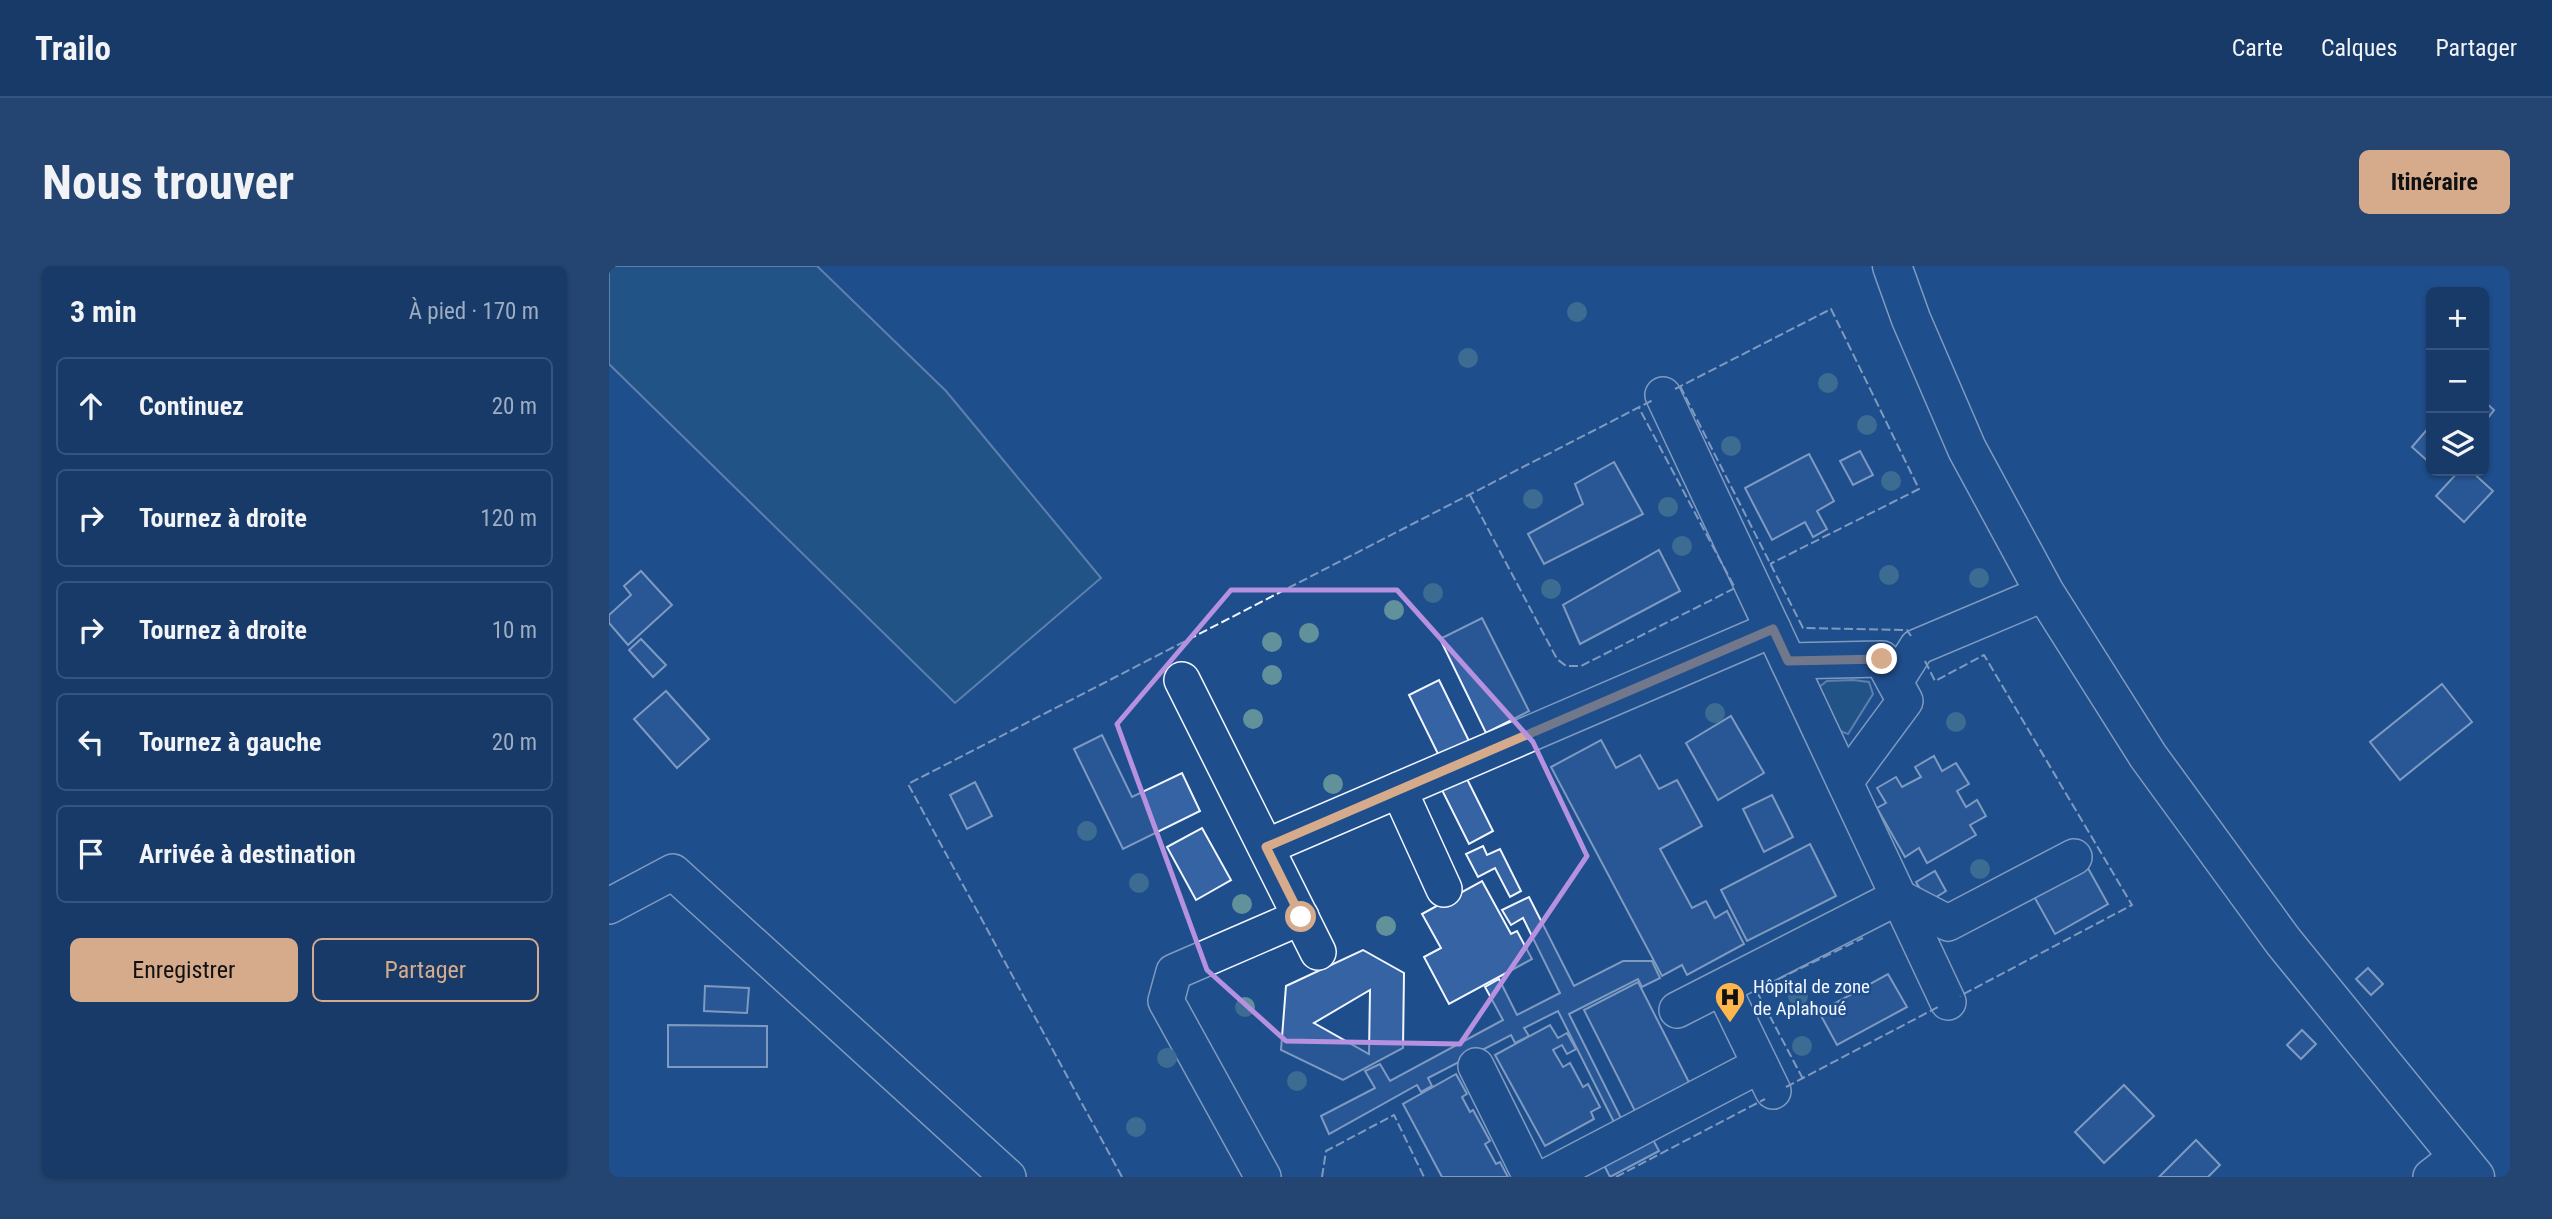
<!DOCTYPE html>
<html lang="fr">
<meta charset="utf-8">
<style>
body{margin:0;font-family:"Roboto Condensed",sans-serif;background:#244571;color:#f1f3f6}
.controls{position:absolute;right:21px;top:21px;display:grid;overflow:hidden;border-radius:10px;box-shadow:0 2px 5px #0004}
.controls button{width:63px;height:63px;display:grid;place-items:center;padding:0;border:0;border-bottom:2px solid #36547d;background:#173a69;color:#f1f3f6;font:35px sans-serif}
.stop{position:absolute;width:21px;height:21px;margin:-16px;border:5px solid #d6ab8b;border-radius:50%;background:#fff}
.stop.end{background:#d6ab8b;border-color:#fff;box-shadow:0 2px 7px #0008}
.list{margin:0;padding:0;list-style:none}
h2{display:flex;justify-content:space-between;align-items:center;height:91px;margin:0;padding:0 28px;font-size:30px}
h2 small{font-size:23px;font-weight:400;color:#9eadc0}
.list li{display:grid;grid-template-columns:46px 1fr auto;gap:21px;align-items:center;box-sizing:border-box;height:98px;margin:0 14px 14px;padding:0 14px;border:2px solid #36547d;border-radius:10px}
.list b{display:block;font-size:26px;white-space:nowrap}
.list em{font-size:23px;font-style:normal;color:#9eadc0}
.actions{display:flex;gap:14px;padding:21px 28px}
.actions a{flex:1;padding:16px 0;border:2px solid #d6ab8b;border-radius:10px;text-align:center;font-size:24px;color:#d6ab8b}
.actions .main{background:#d6ab8b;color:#111}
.icon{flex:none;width:38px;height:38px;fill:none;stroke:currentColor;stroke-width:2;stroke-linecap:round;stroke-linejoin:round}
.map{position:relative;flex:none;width:1901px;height:911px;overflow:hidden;border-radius:10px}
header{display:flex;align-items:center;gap:42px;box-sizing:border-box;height:98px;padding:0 35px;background:#173a69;border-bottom:2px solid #36547d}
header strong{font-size:33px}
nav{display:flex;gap:38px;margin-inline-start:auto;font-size:24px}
.intro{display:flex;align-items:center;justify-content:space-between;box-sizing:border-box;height:168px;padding:0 42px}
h1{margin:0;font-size:49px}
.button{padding:18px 32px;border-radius:10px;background:#d6ab8b;color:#111;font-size:24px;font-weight:700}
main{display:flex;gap:42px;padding:0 42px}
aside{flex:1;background:#173a69;border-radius:10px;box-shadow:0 2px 5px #0004}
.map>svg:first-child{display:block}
.green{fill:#245a82;stroke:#a8bbd7;stroke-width:2}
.building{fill:#3563a3;stroke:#f2f6ff;stroke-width:2;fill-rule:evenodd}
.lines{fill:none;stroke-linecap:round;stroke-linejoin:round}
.minor-casing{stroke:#f2f6ff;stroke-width:38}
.major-casing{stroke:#f2f6ff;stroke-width:41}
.minor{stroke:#1f4e8c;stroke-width:35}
.major{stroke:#1f4e8c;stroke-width:38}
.fence{stroke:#f2f6ff;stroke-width:2;stroke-dasharray:9 3.5;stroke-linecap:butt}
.tree{fill:#61919a}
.route{stroke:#d6ab8b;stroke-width:9}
.marked{fill:none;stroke:#b691df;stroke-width:5;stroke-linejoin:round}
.labels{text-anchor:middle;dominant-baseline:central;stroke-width:5;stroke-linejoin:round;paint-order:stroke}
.poi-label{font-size:19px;fill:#f2f6ff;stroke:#1f4e8c;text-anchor:start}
</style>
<header>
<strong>Trailo</strong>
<nav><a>Carte</a><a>Calques</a><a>Partager</a></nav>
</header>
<div class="intro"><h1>Nous trouver</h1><a class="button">Itinéraire</a></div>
<main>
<aside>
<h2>3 min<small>À pied · 170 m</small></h2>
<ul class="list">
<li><svg class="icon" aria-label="ahead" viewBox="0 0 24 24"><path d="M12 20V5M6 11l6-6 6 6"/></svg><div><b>Continuez</b></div><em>20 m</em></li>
<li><svg class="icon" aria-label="right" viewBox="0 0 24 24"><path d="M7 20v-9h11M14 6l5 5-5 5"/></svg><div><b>Tournez à droite</b></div><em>120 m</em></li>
<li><svg class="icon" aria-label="right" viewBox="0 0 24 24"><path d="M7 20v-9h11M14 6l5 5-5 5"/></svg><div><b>Tournez à droite</b></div><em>10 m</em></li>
<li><svg class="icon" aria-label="left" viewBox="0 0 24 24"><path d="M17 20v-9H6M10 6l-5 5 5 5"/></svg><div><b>Tournez à gauche</b></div><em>20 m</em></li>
<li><svg class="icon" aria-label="arrive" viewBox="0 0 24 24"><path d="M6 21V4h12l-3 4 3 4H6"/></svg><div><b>Arrivée à destination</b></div></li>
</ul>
<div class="actions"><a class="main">Enregistrer</a><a>Partager</a></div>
</aside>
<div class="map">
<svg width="1901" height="911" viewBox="0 0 1901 911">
<rect width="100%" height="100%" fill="#1f4e8c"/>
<g class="green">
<path d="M 0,0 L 208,0 L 337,125 L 492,312 L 346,437 L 0,98 Z"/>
<path d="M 1244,414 L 1260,416 L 1264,428 L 1239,468 L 1231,465 L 1209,433 L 1210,421 L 1218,415 Z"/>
</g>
<g class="building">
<path d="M 1875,135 L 1885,144 L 1875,157 Z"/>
<path d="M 1822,159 L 1822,198 L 1803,181 Z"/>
<path d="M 1251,185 L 1264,209 L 1244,219 L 1231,195 Z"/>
<path d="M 1200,188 L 1225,235 L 1208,245 L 1218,263 L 1204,271 L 1196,256 L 1163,274 L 1136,222 Z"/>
<path d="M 1005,196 L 1034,248 L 935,298 L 919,268 L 974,238 L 966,218 Z"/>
<path d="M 1850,205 L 1862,205 L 1884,225 L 1855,256 L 1827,230 Z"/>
<path d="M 1050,284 L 1071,325 L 971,378 L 954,339 Z"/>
<path d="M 32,305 L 63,339 L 19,379 L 0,357 L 0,349 L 22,329 L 15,320 Z"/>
<path d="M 873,352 L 920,445 L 877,467 L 831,373 Z"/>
<path d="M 32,373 L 57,399 L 44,411 L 20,384 Z"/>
<path d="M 830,414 L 861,477 L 831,492 L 800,429 Z"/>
<path d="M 1833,418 L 1863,456 L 1791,514 L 1761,476 Z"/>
<path d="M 57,425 L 100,473 L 68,502 L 25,453 Z"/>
<path d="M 1122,450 L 1155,507 L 1109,534 L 1077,477 Z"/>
<path d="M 493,469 L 523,531 L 573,507 L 591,545 L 514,583 L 465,483 Z"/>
<path d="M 992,474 L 1007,502 L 1031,489 L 1050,523 L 1068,514 L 1093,560 L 1051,583 L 1083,642 L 1097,635 L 1106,652 L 1118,645 L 1135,678 L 1078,709 L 1073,699 L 1053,710 L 942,501 Z"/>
<path d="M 1325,490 L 1333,505 L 1347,497 L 1360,518 L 1348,525 L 1357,541 L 1368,534 L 1377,550 L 1361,559 L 1367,569 L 1318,597 L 1310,582 L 1296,591 L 1268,542 L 1277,537 L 1268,522 L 1287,511 L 1293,521 L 1312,511 L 1306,501 Z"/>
<path d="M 856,509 L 884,565 L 860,578 L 832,522 Z"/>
<path d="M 366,516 L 383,550 L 358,563 L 341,529 Z"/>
<path d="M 1163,529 L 1184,571 L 1155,586 L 1134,543 Z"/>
<path d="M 593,562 L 622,614 L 587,634 L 558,581 Z"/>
<path d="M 1201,578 L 1227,630 L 1138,675 L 1112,624 Z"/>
<path d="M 874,580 L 878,589 L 891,583 L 912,625 L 901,631 L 886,602 L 869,611 L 857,588 Z"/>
<path d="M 1475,595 L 1499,638 L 1446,668 L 1422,625 Z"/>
<path d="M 1326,605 L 1337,625 L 1319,636 L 1307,616 Z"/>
<path d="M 873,615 L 902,668 L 908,665 L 923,693 L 840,738 L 815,691 L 832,682 L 813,648 Z"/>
<path d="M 920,631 L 965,720 L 1014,695 L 1043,695 L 1051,712 L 1033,721 L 1029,713 L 960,748 L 1018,864 L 1011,868 L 949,745 L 915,762 L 920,770 L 906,777 L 902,769 L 819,812 L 823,820 L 812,826 L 808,819 L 720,868 L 712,850 L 766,822 L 756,805 L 771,798 L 781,815 L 894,754 L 876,721 L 890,713 L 908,749 L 951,727 L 914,652 L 902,659 L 893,644 Z"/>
<path d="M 754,684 L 795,707 L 794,782 L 734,814 L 672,784 L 677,720 ZM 761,724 L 760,788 L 705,757 Z"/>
<path d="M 1759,702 L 1774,718 L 1762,729 L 1747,713 Z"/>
<path d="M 1279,708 L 1298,741 L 1228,779 L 1210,746 Z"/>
<path d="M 1029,716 L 1086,828 L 1032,857 L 975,744 Z"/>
<path d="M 96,720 L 140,722 L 138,747 L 95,745 Z"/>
<path d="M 59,759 L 158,760 L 158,801 L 59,801 Z"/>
<path d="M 941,759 L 949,772 L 958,767 L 967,783 L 958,788 L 953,779 L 944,784 L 954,801 L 961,797 L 974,821 L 979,818 L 991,841 L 982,846 L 985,853 L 936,880 L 886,789 Z"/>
<path d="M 1693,764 L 1707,778 L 1692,793 L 1678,779 Z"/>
<path d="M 847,808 L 858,828 L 853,831 L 861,846 L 864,844 L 881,875 L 876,878 L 887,898 L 891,896 L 899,911 L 833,911 L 794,838 Z"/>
<path d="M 1515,819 L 1545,850 L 1495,897 L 1466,866 Z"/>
<path d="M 1039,864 L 1050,885 L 1001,911 L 991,891 Z"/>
<path d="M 1587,874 L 1611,899 L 1599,911 L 1550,911 Z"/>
</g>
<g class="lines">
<g class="minor-casing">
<g id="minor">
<path d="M 1054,129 L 1339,736"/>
<path d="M 1179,395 L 1273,393 L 1296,435 L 1236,516"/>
<path d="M 573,414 L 709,686"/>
<path d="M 1286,416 L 1308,381 L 1436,327"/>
<path d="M 790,524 L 835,623"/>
<path d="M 657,581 L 1164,363"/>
<path d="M 0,640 L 64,606 L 399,911"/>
<path d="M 1114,722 L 1164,825"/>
<path d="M 1068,744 L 1289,631 L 1339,657 L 1465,591"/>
<path d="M 867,800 L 922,911"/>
<path d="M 654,911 L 557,735 L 565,706 L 692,651"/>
<path d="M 937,911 L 1151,799"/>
<path d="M 1822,911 L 1849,890"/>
</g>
</g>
<g class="major-casing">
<path id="major" d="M 1283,0 L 1302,53 L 1358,183 L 1436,327 L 1539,490 L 1674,675 L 1866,911"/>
</g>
<use href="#minor" class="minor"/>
<use href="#major" class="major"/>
<g class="fence">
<path d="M 1071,120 L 1194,362 L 1298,364 L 1302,370"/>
<path d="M 1066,123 L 1222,43 L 1310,223 L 1161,298"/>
<path d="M 861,229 L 948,393 L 957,400 L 972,400 L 1126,322 L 1030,142"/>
<path d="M 1316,395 L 1326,415 L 1375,389 L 1523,639 L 1351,730"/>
<path d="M 1194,813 L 1147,724 L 1254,672"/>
<path d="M 1177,821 L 1329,741"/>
<path d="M 513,911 L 299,518 L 1044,134"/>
<path d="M 713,911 L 717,885 L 785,849 L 815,911"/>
<path d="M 1007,911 L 1156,833"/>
</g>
</g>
<g class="tree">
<circle cx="968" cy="46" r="10"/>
<circle cx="859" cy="92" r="10"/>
<circle cx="1219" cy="117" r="10"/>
<circle cx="1258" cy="159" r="10"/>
<circle cx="1122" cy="180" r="10"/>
<circle cx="1282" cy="215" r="10"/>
<circle cx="924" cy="233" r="10"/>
<circle cx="1059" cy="241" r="10"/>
<circle cx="1073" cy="280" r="10"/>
<circle cx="1280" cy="309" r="10"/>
<circle cx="1370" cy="312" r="10"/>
<circle cx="942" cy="323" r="10"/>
<circle cx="824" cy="327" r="10"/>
<circle cx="785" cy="344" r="10"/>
<circle cx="700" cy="367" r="10"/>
<circle cx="663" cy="376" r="10"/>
<circle cx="663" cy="409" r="10"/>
<circle cx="1106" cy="447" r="10"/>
<circle cx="644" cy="453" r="10"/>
<circle cx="1347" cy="456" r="10"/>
<circle cx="724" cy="518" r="10"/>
<circle cx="478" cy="565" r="10"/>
<circle cx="1371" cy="603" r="10"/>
<circle cx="530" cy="617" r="10"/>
<circle cx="633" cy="638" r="10"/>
<circle cx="777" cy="660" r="10"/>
<circle cx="1189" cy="730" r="10"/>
<circle cx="636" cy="741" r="10"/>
<circle cx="1193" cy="780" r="10"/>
<circle cx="558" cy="792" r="10"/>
<circle cx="688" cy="815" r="10"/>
<circle cx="527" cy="861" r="10"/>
</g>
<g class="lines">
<path class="route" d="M 692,651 L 657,581 L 1164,363 L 1179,395 L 1273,393"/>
</g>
<path d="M0 0H1901V911H0ZM 622,324 L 788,324 L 924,476 L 978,590 L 851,778 L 677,775 L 598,704 L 508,458 Z" fill="#1f4e8c" fill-opacity=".55" fill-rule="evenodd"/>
<path class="marked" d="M 622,324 L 788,324 L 924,476 L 978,590 L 851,778 L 677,775 L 598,704 L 508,458 Z"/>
<defs>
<g id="hospital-pin" transform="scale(1.575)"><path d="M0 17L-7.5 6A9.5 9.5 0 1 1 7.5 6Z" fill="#ffb74d" stroke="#1f4e8c"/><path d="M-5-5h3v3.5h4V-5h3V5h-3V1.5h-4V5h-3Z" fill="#111"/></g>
</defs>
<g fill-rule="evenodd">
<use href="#hospital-pin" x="1121" y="731"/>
</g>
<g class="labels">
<g class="poi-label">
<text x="1144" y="720">Hôpital de zone<tspan x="1144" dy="22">de Aplahoué</tspan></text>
</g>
</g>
</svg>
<div class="controls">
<button>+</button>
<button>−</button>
<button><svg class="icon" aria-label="layers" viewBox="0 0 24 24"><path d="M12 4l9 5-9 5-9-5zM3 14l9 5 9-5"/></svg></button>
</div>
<div class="stop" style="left:692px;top:651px"></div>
<div class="stop end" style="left:1273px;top:393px"></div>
</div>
</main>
